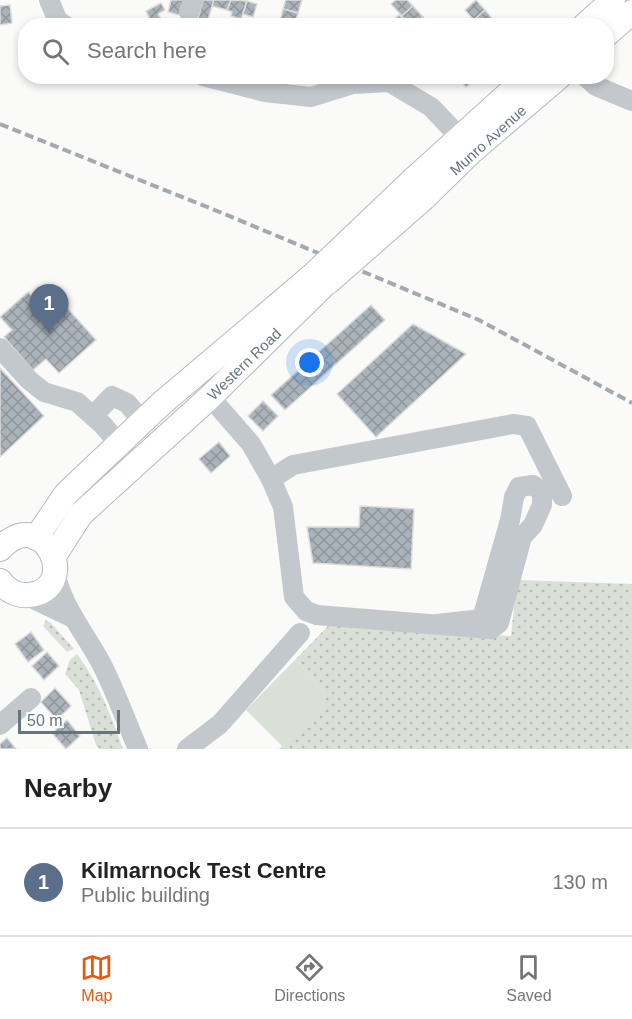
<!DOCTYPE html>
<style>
body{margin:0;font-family:Helvetica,sans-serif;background:#f2f2f2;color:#222}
.scale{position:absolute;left:18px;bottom:15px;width:102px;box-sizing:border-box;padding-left:6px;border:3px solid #657683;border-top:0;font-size:16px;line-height:21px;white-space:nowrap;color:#657683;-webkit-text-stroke:4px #fff;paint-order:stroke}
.you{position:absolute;left:310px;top:363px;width:21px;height:21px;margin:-15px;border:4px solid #fff;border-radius:50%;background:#1a73e8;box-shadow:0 0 0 9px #1a73e833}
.badge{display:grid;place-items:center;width:39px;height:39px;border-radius:50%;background:#ea580c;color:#fff;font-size:20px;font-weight:700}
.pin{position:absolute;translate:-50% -50px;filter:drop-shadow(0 2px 3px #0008)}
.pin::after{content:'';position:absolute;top:32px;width:21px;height:18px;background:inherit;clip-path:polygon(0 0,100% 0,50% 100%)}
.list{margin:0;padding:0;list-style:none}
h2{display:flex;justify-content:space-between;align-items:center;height:78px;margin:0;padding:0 24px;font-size:26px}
h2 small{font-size:20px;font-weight:400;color:#767676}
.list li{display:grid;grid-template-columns:39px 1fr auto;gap:18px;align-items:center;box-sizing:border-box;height:108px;padding:0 24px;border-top:2px solid #e0e0e0}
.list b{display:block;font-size:22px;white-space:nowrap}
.list p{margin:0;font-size:20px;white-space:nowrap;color:#767676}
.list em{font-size:20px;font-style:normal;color:#767676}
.icon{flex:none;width:33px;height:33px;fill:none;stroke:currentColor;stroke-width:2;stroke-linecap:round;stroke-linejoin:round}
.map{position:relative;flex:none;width:632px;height:749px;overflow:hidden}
.search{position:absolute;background:#fff;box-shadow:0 3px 9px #0003;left:18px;right:18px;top:18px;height:66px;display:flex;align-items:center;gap:15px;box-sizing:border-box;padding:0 21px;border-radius:24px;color:#767676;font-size:22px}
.sheet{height:186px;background:#fff}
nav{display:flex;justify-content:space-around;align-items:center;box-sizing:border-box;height:84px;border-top:2px solid #e0e0e0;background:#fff;font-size:16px;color:#767676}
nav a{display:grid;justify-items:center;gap:3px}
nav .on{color:#ea580c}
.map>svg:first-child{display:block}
.grass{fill:url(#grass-dots)}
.park{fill:#dadfd7}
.building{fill:url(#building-cross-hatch);stroke:#dcdcda;stroke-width:1.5}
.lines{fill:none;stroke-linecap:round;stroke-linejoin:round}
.major-casing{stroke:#b5babe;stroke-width:26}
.minor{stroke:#c3c8cc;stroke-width:20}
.major{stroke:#fff;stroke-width:24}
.rail{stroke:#a2aab0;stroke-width:4;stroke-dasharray:9 4.5;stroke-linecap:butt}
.major-bridge-casing{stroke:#b5babe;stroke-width:26;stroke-linecap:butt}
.major-bridge{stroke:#fff;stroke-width:24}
.labels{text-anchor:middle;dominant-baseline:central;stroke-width:6;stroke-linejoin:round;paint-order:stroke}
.street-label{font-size:15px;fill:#657683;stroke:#fff}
</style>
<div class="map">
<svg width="632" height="749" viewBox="0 0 632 749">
<defs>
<pattern id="grass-dots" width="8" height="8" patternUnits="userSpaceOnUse" patternTransform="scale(1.5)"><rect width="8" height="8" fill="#dadfd7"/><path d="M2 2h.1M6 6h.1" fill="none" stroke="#b4b9b4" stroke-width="1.8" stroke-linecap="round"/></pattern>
<pattern id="building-cross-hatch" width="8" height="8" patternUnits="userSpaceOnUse" patternTransform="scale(1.5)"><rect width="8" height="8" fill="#aab3b9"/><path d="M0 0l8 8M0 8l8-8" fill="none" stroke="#8e969c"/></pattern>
</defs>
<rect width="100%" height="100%" fill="#fafaf8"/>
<g class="grass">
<path d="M 517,580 L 632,584 L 632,749 L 279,749 L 323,706 L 325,695 L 296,659 L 329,625 L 511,636 Z"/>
<path d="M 46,620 L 51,623 L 74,649 L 67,652 L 43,626 Z"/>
<path d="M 77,654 C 99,683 111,716 123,749 L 100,749 L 96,745 L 79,690 L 65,674 L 70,660 Z"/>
</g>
<path class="park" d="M 296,659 L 325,695 L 323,707 L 282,746 L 246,710 Z"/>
<g class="building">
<path d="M 171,0 L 184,0 L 179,15 L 168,12 Z"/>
<path d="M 203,0 L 214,0 L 206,26 L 196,26 Z"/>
<path d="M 214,0 L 231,0 L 227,10 L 212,6 Z"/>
<path d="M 231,0 L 247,1 L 241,19 L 231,16 L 232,12 L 227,10 Z"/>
<path d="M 286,0 L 302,0 L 298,13 L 283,9 Z"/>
<path d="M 396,0 L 407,0 L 413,6 L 402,16 L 391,4 Z"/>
<path d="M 476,0 L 485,10 L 474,20 L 465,10 Z"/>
<path d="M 247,1 L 257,4 L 253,17 L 243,14 Z"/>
<path d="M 161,3 L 165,10 L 158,14 L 162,21 L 153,25 L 146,11 Z"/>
<path d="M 10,5 L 12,23 L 0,25 L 0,6 Z"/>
<path d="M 413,6 L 423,17 L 413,26 L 411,26 L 402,16 Z"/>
<path d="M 283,9 L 298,13 L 294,26 L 280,22 Z"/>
<path d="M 485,10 L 495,22 L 492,26 L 479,26 L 474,20 Z"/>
<path d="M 399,15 L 403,19 L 393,26 L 391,22 Z"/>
<path d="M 423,17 L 430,26 L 413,26 Z"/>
<path d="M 456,76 L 476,76 L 477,77 L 466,87 Z"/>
<path d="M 28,292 L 46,312 L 60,300 L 96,340 L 59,373 L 46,359 L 33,370 L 4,337 L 12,330 L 0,317 Z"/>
<path d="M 371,305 L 385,320 L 285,410 L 271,395 Z"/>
<path d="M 413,324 L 466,354 L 376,437 L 337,394 Z"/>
<path d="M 0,368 L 44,416 L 0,457 Z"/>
<path d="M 263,401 L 278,416 L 263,431 L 248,416 Z"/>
<path d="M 219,442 L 230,456 L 211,473 L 199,459 Z"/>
<path d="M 360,506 L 414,509 L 411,569 L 313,563 L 307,527 L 359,527 Z"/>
<path d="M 31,632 L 44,650 L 28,662 L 15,644 Z"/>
<path d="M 47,652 L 59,666 L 44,680 L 32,666 Z"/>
<path d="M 55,688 L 71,706 L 57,720 L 41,702 Z"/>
<path d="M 67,720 L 80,736 L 66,749 L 52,733 Z"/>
<path d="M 7,738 L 16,749 L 0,749 L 0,744 Z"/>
</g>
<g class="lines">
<g class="major-casing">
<g id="major">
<path d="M 584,26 L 613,0"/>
<path d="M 606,35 L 632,12"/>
<path d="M 414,179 L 528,76"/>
<path d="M 424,198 L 472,151 L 560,76"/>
<path d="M 36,538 L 66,494 L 162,403 L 312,276"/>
<path d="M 0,549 C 44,501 83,591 28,595 C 17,596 6,590 0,581"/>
<path d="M 54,556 L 81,514 L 210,397 L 326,283"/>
</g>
</g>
<g class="minor">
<path d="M 49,0 L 58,21 L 66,26"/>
<path d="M 189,12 L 193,0"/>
<path d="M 203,76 L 265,92 L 311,97 L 353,84 L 389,82 L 431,107 L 469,147"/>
<path d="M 585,76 L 596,86 L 632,101"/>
<path d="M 0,348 L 29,380 L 44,392 L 77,402 L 103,425 L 129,456"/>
<path d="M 210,397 L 251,444 L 271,479 L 283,507 L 294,597 L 306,611 L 317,615 L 491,629 L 499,623 L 522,537 L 533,525 L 542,505 L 542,492 L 533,485 L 519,487 L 514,497 L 510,520 L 482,619 L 437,624"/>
<path d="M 93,416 L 112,396 L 127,403 L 142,421"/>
<path d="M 271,479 L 293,465 L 513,424 L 527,426 L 562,496"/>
<path d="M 55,571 C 61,605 85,633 101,663 C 115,690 126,721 138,749"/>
<path d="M 27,596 L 73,618"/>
<path d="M 0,725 L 31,698"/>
<path d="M 187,749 L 220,724 L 300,633"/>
</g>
<use href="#major" class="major"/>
<path class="rail" d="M 0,124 L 222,213 L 479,320 L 632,403"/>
<g class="major-bridge-casing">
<g id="major-bridge">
<path d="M 312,276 L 414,179"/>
<path d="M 327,283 L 424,198"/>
</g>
</g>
<use href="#major-bridge" class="major-bridge"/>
</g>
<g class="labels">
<g class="street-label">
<text transform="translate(488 140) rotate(-42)">Munro Avenue</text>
<text transform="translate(244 364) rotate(-44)">Western Road</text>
</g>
</g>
</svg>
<div class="scale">50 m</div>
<div class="you"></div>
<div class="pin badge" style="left:49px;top:334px;background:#5c6f8a">1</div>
<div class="search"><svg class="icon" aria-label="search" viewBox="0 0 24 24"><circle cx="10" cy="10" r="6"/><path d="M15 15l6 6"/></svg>Search here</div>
</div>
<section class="sheet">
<h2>Nearby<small></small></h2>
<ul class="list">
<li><span class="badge" style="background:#5c6f8a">1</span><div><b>Kilmarnock Test Centre</b><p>Public building</p></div><em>130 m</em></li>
</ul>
</section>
<nav>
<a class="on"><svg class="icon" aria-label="map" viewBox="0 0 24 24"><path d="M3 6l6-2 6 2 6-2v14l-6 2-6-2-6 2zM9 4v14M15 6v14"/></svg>Map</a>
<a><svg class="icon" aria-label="directions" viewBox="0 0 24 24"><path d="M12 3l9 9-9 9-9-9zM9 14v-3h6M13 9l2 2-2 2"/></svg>Directions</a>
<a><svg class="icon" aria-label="saved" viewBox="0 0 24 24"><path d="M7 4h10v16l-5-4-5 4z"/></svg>Saved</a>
</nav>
